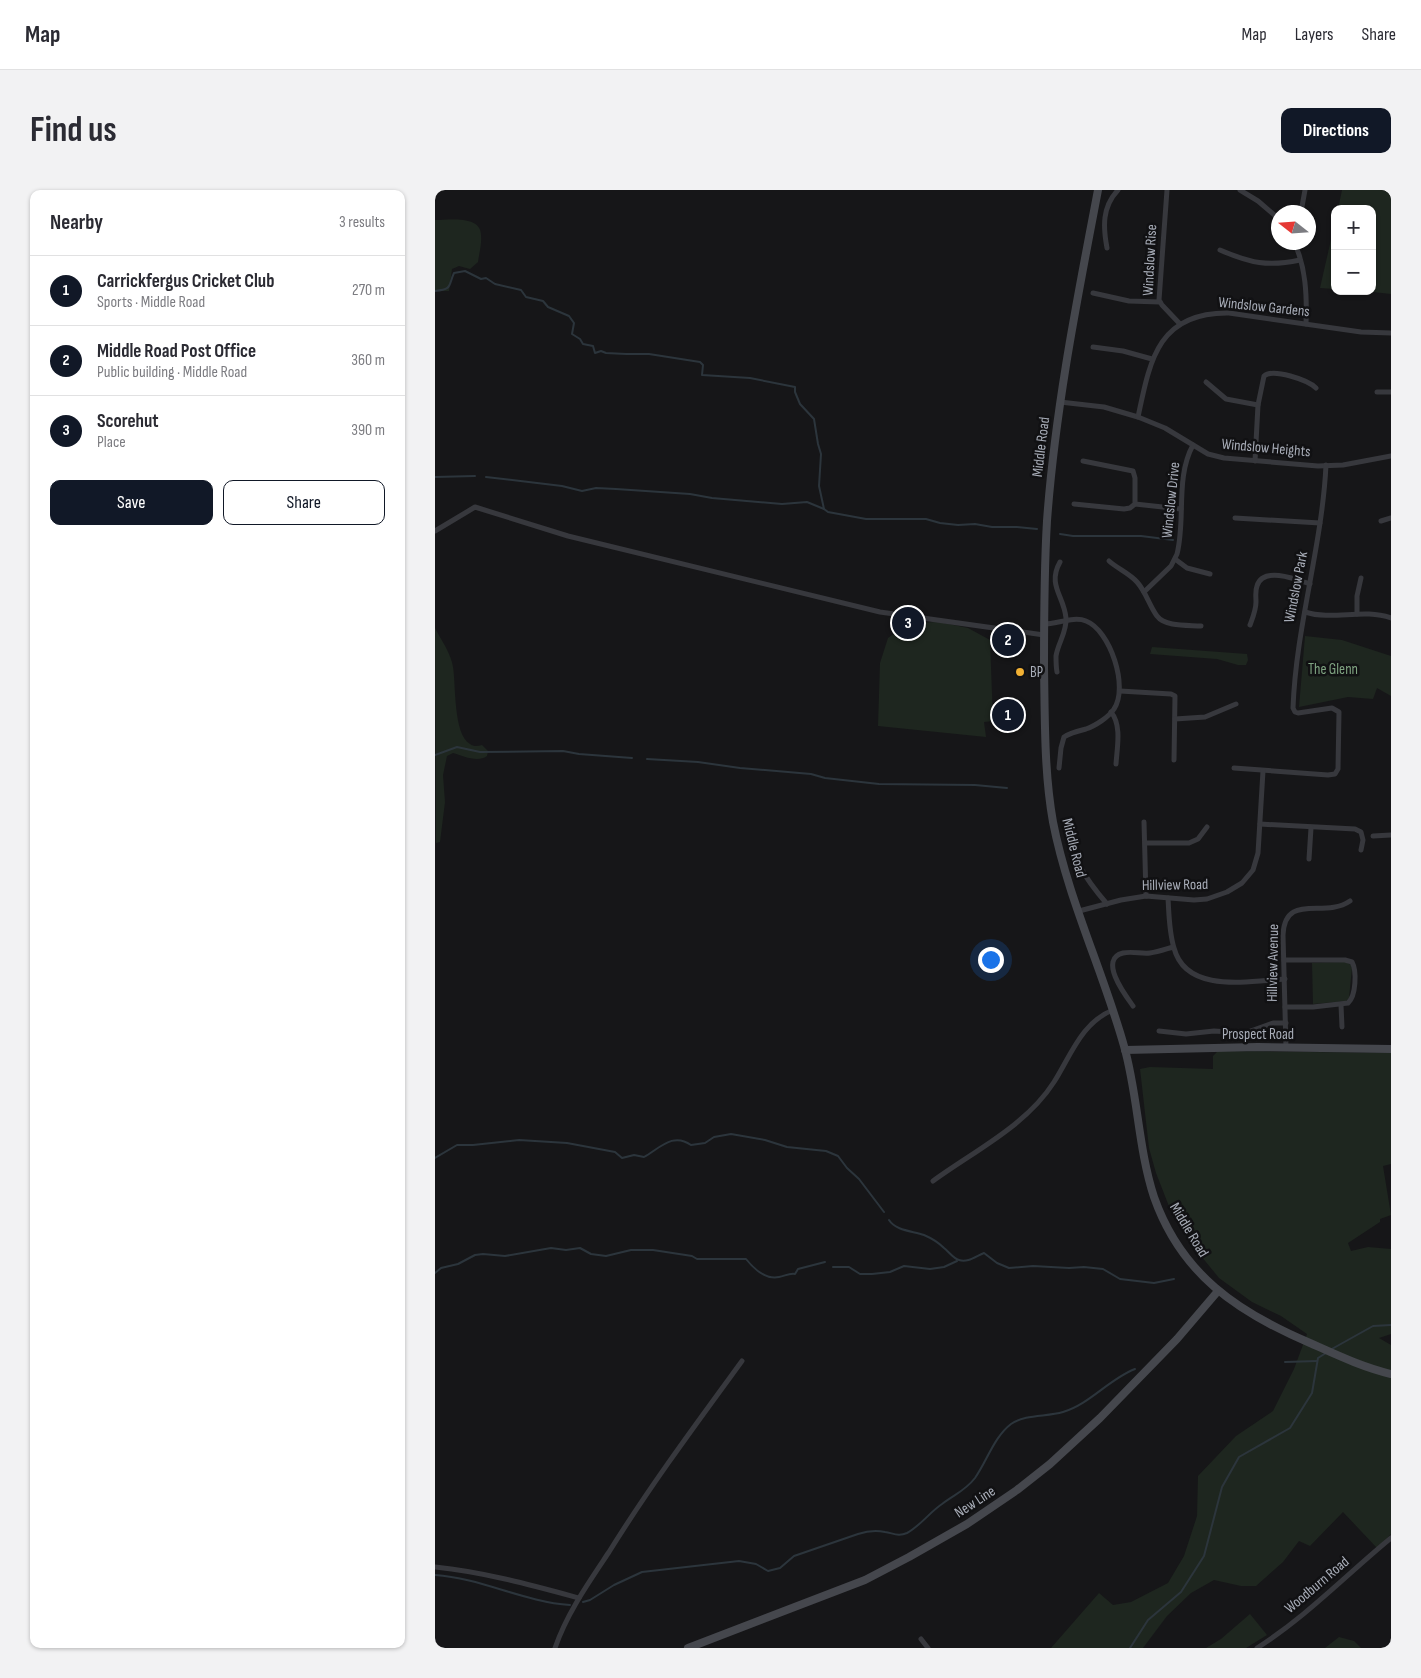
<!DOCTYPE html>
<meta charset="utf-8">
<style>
body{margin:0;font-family:"Sofia Sans Condensed",sans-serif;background:#f2f2f3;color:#2b2b33}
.controls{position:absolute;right:15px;top:15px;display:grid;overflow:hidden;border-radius:10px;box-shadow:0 1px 4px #0004}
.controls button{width:45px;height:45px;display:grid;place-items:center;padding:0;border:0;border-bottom:1px solid #e1e1e2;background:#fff;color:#2b2b33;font:25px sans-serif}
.compass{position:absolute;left:836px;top:15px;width:45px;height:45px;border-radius:50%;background:#fff;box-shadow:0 1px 4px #0004;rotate:287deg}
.you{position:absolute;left:555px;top:769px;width:18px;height:18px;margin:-12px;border:4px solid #fff;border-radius:50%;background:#1a73e8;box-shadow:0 0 0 8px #1a73e833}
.badge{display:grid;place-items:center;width:32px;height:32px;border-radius:50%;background:#111827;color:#fff;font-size:16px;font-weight:700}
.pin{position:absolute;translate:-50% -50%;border:2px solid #fff;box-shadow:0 1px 5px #0006}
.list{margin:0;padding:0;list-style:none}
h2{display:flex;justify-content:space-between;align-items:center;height:65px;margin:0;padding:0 20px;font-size:21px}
h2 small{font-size:16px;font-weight:400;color:#7c7c81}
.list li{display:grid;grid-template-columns:32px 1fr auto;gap:15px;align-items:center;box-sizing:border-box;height:70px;padding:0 20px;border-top:1px solid #e1e1e2}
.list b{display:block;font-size:19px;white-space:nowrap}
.list p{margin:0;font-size:16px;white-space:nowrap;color:#7c7c81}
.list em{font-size:16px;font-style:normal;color:#7c7c81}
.actions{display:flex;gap:10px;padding:15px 20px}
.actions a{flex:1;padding:11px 0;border:1px solid #111827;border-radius:10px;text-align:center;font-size:18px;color:#111827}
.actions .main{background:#111827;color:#fff}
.map{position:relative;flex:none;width:956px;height:1458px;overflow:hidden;border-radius:10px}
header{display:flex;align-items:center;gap:30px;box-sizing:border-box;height:70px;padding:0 25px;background:#fff;border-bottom:1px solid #e1e1e2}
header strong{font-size:24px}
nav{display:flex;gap:28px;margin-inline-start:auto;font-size:18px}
.intro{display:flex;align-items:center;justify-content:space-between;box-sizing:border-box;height:120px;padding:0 30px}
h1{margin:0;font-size:35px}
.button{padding:12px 22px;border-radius:10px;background:#111827;color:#fff;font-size:18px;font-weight:700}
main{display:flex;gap:30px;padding:0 30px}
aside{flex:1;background:#fff;border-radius:10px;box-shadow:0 1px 4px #0004}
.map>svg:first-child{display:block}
.green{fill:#1e261f}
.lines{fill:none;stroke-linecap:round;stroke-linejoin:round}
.stream{stroke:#2c353c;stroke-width:2}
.street{stroke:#37383d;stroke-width:5}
.secondary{stroke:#45474d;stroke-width:8}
.poi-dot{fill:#f2b134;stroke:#111113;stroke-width:2}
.labels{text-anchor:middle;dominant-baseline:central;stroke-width:5;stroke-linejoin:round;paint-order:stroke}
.street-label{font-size:15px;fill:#a8adb8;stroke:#111113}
.park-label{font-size:15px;fill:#7fa381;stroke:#111113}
.poi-label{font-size:15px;fill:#a8adb8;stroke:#111113;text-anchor:start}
</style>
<header>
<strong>Map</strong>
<nav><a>Map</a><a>Layers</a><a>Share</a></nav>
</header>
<div class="intro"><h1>Find us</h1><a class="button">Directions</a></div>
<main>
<aside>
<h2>Nearby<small>3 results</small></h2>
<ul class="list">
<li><span class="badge">1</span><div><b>Carrickfergus Cricket Club</b><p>Sports · Middle Road</p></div><em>270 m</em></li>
<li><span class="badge">2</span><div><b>Middle Road Post Office</b><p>Public building · Middle Road</p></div><em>360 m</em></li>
<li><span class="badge">3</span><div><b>Scorehut</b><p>Place</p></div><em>390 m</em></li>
</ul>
<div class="actions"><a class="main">Save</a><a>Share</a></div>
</aside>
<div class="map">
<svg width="956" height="1458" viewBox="0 0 956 1458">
<rect width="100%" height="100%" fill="#161618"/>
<g class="green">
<path d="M 907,0 L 956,0 L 956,104 L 929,101 L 937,101 L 937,19 L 903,19 Z"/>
<path d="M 0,30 C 14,30 46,25 46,45 C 47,54 44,64 43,72 L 35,79 L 24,76 L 17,79 L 14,101 L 0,101 Z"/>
<path d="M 900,32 L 900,99 L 885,98 Z"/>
<path d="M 504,432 L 533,438 L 555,450 L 558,531 L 549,532 L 551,547 L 443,536 L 445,473 L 453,448 L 474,433 Z"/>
<path d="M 0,438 C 6,450 16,463 18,477 C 21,494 18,544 35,554 C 39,557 43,556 47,555 L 53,561 L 52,566 C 43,573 28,566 18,563 L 12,566 L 8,585 L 10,612 L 5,652 L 1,653 Z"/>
<path d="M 870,446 L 907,450 L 956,466 L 956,506 L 942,498 L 938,509 L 913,507 L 864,517 Z"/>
<path d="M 717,457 L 812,464 L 813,470 L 811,475 L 803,475 L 782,469 L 715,464 Z"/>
<path d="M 911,772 L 916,775 L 917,778 L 914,808 L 911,811 L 878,814 L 877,773 Z"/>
<path d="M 783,861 L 956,863 L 956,974 L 948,976 L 956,1025 L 945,1029 L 945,1032 L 913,1053 L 916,1061 L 933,1057 L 956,1059 L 956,1144 L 944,1148 L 956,1155 L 956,1344 L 942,1358 L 908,1322 L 875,1356 L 864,1351 L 848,1372 L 821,1396 L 806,1396 L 779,1390 L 756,1403 L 732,1426 L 708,1458 L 616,1458 L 664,1403 L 678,1415 L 696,1412 L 733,1393 L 749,1366 L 762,1326 L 763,1286 L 801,1246 L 838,1221 L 859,1179 L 872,1144 L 846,1126 L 817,1112 L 784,1088 L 753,1050 L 737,1024 L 721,983 L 714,958 L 705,879 L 715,877 L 778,879 L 778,866 Z"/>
<path d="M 815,1424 L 832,1445 L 811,1458 L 771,1458 L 786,1449 Z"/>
<path d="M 904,1447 L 919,1451 L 926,1458 L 890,1458 Z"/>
</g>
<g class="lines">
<g class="stream">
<path d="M 0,101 C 18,99 13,96 19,83 L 30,81 L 46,89 L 51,88 L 60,94 L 86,100 L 91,107 L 108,111 L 113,117 L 134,126 L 139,133 L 137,144 L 145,149 L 148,154 L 158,156 L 160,163 L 166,161 L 171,163 L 191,164 L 214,164 L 265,172 L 268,175 L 267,185 L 315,188 L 360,197 L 360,202 L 365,214 L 379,229 L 383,254 L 386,264 L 384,296 L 389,319 L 393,322 L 431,329 L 491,329 L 505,333 L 523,335 L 540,334 L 557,337 L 582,337 L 602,339"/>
<path d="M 0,287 L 40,286"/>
<path d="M 51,287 L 127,296 L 147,301 L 161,298 L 181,299 L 255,304 L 277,308 L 347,314 L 372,312 L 389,319"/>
<path d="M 625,344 L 638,346 L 706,346 L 738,350"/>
<path d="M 0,565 L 22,557 L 45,562 L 128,561 L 144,564 L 197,568"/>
<path d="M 212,569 L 263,572 L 305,578 L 376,584 L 390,588 L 444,594 L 540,595 L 572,598"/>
<path d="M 0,968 L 22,955 L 38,955 L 84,950 L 132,953 L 180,962 L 187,968 L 199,965 L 209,967 C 225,958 238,942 256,955 L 270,953 L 279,947 L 296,944 L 330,950 L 352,957 L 391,961 L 403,966 L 412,978 L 424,989 L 449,1022"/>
<path d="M 454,1030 C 461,1041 478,1041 489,1045 C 496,1048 503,1052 509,1058 C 513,1061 519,1069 524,1070 C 533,1073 541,1066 549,1063 L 562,1073 L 574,1078 L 598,1076 L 634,1078 L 649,1077 L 668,1079 L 685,1089 L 719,1093 L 739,1089"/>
<path d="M 398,1077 L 414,1077 L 425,1084 L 437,1084 L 455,1082 L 469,1076 L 495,1079 L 509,1077 L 522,1071"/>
<path d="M 0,1083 L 6,1078 L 23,1074 L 40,1065 L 48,1064 L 70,1066 L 116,1058 L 131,1060 L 145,1058 L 156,1064 L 171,1066 L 196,1060 L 218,1060 L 257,1066 L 262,1069 L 311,1069 C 319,1079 330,1090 344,1087 C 350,1086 354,1083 360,1084 L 363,1079 L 390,1072"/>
<path d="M 895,1160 L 938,1136 L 956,1135"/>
<path d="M 850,1172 L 882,1171"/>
<path d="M 0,1385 C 46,1388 89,1412 135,1415"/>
<path d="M 148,1412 L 155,1410 L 179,1395 L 207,1382 L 304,1371 L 321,1374 L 333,1381 L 345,1378 L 359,1366 L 423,1344 C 432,1341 441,1340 450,1342 C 458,1343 463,1347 472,1343 C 485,1336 495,1322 507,1314 C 520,1304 530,1301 540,1288 C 552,1271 559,1247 576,1234 C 591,1224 611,1227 628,1222 C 655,1214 674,1189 700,1179"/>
<path d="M 695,1458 L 713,1430 L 746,1402 L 769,1366 L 787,1297 L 804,1267 L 855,1238 L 877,1203 L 883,1168 L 891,1163"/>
</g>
<g class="street">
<path d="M 732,0 L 724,110 L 727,115 L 745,134"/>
<path d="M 805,0 L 823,11 L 844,29"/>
<path d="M 866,22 L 870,0"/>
<path d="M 859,52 C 871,77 872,106 871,134"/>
<path d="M 672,58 C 668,37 667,17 683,0"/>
<path d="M 785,60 C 815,73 833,77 865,70"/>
<path d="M 658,103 L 694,111 L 725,112"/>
<path d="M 658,157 L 688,161 L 717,169"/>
<path d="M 771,192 L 791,209 L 823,215"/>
<path d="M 942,202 L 956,202"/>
<path d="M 625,212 L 669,217 L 703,227 L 730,238 L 773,264 L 789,268 L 883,276 L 908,275 L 956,266"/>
<path d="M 703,227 C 715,170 723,122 794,123 L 926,142 L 956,143"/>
<path d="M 820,271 L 823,215 L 829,186 C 838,178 873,190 881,198"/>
<path d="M 639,314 L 689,319 L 695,318 L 700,314 L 700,288 L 698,281 L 648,271"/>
<path d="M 700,314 L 746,319"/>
<path d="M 800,328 L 885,333"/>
<path d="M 946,331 L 956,328"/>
<path d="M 0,341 L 40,317 L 133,346 L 445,422 L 609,445"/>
<path d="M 740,369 L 752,378 L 775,384"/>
<path d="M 674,371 C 683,379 694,383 702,392 C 711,402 714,415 722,426 C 730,437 753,435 766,436"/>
<path d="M 709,402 L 736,376 L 742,364 C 751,329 740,288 758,255"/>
<path d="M 870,422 C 898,431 928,418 956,428"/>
<path d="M 922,424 L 922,406 L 926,388"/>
<path d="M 609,434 C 622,434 639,426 651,431 C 675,440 694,497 679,519 C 674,527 660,536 651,539 C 643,541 635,543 629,547 L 626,558 L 624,578"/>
<path d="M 815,435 C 818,427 821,420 821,412 C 821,407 820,401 822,396 C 828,376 861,389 875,394"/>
<path d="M 622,482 C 621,477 621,471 621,466 C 623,453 632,442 631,428 C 629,406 612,395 625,372"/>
<path d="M 685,501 L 736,504 L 740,506 L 739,570"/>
<path d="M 676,522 C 687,535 682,558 681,574"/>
<path d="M 740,529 L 770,527 L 801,514"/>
<path d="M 799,578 L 893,585 L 900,584 L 903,579 L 904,522 L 897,518 L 863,523 L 860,522 L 858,518 C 861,436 887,357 891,275"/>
<path d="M 709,632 L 711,706"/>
<path d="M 636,633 C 631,663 653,692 672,714"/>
<path d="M 825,634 L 920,639 L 926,642 L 928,650 L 926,660"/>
<path d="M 938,646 L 956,645"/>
<path d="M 710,653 L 754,653 L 763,649 L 772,637"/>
<path d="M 874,669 L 876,638"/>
<path d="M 733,708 C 734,724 734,742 739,758 C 751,804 814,791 850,789"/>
<path d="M 644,721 L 686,710 L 711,706 L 759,710 L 772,709 L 792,702 L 807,693 L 818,680 L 823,663 L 828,581"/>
<path d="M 849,770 L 910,770 L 917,772 C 922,781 921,806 913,813 L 878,817 L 850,817"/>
<path d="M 906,815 L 907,837"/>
<path d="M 698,816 C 690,805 663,769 688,763 C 697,761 706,764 715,763 C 723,762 731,759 738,757"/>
<path d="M 724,841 L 751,844 L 779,841 L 810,843 L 838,833 L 851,833"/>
<path d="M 851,858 L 848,745 C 850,702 889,729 915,711"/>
<path d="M 498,991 C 539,961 591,936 619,892 C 636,865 647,832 678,820"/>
<path d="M 0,1377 C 49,1382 96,1395 144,1408"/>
<path d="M 486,1449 L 493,1458"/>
<path d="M 120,1458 C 132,1423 154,1392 174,1362 C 215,1296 261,1234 307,1171"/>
<path d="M 822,1458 C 871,1427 911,1385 956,1348"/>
</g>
<g class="secondary">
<path d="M 663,0 C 642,110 620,220 612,331 C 609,380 609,429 609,478 C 610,529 609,582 618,632 C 633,709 668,781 689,856 C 703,905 703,958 719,1007 C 746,1084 802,1122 875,1153 C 902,1165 927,1177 956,1184"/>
<path d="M 690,860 L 823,857 L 956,859"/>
<path d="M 253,1458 L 430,1390 L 474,1367 L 532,1334 L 582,1300 L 615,1274 L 665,1228 L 742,1149 L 783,1101"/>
</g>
</g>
<circle class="poi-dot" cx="585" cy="482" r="5"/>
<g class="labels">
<g class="street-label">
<text transform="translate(715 70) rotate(-87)">Windslow Rise</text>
<text transform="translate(829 117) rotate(6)">Windslow Gardens</text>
<text transform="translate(606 257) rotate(-83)">Middle Road</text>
<text transform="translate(831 258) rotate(5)">Windslow Heights</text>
<text transform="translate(736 310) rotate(-84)">Windslow Drive</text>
<text transform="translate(861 397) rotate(-79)">Windslow Park</text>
<text transform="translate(639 658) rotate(76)">Middle Road</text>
<text transform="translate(740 695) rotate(-1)">Hillview Road</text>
<text transform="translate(838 773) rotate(-89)">Hillview Avenue</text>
<text x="823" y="844">Prospect Road</text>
<text transform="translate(754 1040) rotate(59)">Middle Road</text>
<text transform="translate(540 1312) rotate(-33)">New Line</text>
<text transform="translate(882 1395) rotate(-40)">Woodburn Road</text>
</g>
<g class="park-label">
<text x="898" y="479">The Glenn</text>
</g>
<g class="poi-label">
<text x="595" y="482">BP</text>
</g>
</g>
</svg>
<div class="controls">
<button>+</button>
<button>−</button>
</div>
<svg class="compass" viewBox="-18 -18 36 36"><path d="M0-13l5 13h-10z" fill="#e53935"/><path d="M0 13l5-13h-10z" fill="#7c7c81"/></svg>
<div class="you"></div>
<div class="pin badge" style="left:573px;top:525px">1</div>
<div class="pin badge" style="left:573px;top:450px">2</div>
<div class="pin badge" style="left:473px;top:433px">3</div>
</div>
</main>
